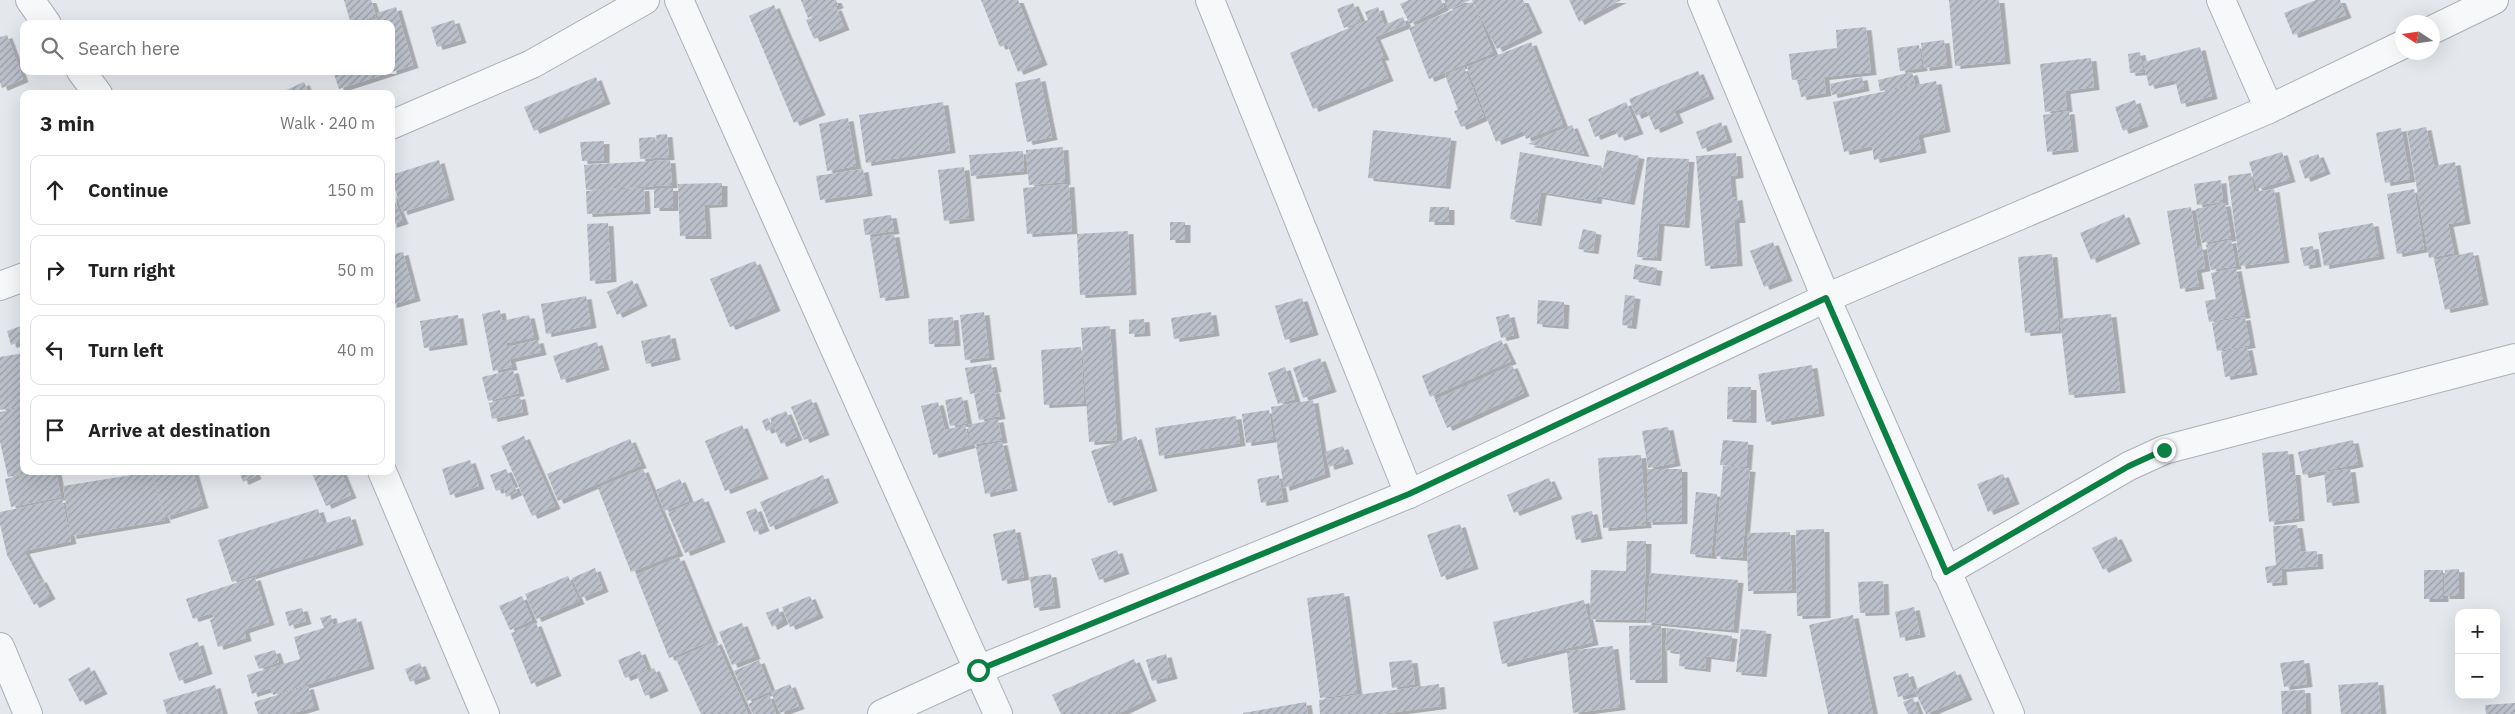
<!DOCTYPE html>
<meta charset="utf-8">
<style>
body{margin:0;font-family:"IBM Plex Sans",sans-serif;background:#f6f6f6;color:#222}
.controls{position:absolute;right:15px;bottom:15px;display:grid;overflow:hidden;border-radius:10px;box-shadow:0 5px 20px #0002}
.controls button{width:45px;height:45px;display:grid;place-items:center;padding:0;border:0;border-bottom:1px solid #e0e0e0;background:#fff;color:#222;font:25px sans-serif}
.compass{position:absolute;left:2395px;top:15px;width:45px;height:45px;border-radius:50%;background:#fff;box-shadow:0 5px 20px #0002;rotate:282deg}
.stop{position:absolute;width:15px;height:15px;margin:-11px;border:4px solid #0b8043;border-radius:50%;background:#fff}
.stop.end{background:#0b8043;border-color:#fff;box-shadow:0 1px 5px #0008}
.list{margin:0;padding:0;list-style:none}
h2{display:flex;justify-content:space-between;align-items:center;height:65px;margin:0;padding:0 20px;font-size:21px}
h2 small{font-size:16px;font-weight:400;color:#767676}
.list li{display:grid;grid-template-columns:32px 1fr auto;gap:15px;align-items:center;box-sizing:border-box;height:70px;margin:0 10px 10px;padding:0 10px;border:1px solid #e0e0e0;border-radius:10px}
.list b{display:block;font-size:19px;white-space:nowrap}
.list em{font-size:16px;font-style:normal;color:#767676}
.icon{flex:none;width:28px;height:28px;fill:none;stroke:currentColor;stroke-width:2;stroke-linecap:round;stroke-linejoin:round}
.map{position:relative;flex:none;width:2515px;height:714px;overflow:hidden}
.search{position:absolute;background:#fff;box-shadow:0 5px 20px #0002;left:20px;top:20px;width:375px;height:55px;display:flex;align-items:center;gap:12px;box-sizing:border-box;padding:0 18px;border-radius:10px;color:#767676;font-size:19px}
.panel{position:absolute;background:#fff;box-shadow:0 5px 20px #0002;left:20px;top:90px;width:375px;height:385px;border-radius:10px}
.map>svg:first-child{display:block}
.building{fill:url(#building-hatch);filter:url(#shadow)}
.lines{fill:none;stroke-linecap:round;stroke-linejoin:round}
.street-casing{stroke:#a9aeb7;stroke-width:30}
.street{stroke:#f7f8fa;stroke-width:28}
.route{stroke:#0b8043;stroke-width:6}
</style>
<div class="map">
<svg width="2515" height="714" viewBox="0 0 2515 714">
<defs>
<pattern id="building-hatch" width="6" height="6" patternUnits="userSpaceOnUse" patternTransform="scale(1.25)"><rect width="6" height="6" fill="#bbc0ca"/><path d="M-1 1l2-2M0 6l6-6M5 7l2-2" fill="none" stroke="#989da6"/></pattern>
<filter id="shadow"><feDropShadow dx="5.5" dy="3" stdDeviation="0" flood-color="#0004"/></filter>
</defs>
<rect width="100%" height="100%" fill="#e4e7ec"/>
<g class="building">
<path d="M 344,0 L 371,0 L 376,16 L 351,24 Z"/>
<path d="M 801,0 L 836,0 L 838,5 L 808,18 Z"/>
<path d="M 981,0 L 1018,0 L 1042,62 L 1018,72 L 1007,44 L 1000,47 Z"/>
<path d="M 1409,0 L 1441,0 L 1444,7 L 1410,24 L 1400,4 Z"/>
<path d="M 1444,0 L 1470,0 L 1449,10 Z"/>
<path d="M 1472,0 L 1523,0 L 1537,30 L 1497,49 Z"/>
<path d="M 1569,0 L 1621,0 L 1579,22 Z"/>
<path d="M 1949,0 L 1999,0 L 2005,61 L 1955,66 Z"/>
<path d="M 2316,0 L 2340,0 L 2346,15 L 2293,35 L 2284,13 Z"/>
<path d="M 1473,2 L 1493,53 L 1429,79 L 1409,28 Z"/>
<path d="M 1353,3 L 1361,21 L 1344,28 L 1337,9 Z"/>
<path d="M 774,5 L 820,112 L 794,123 L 749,16 Z"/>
<path d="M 396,7 L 413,65 L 339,89 L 333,71 L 391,71 L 391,24 L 361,23 L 379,18 L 377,13 Z"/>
<path d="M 836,7 L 844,27 L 814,39 L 806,20 Z"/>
<path d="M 1378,7 L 1384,25 L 1403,17 L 1406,25 L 1375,37 L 1384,57 L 1380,58 L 1388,78 L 1313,109 L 1290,53 L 1368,20 L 1365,12 Z"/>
<path d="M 454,20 L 461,40 L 437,47 L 431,27 Z"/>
<path d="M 1866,27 L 1871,72 L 1824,77 L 1826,93 L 1801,97 L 1798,82 L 1820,77 L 1792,80 L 1789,54 L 1837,48 L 1836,30 Z"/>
<path d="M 7,35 L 23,79 L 2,88 L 0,82 L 0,37 Z"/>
<path d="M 1944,40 L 1947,65 L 1924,68 L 1921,43 Z"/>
<path d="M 1531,42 L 1563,125 L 1526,139 L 1523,131 L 1496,142 L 1467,67 Z"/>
<path d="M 1919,45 L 1922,68 L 1900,71 L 1897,48 Z"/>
<path d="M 2200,47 L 2212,96 L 2181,104 L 2175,80 L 2149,86 L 2143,62 Z"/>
<path d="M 2140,52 L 2143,72 L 2130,73 L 2128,54 Z"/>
<path d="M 2091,58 L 2094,87 L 2065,91 L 2067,109 L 2045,112 L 2040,64 Z"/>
<path d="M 1464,67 L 1484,117 L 1461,127 L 1454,111 L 1458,110 L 1445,75 Z"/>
<path d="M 1698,71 L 1709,96 L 1674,111 L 1678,120 L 1655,130 L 1647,111 L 1636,116 L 1629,99 Z"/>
<path d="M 1912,72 L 1915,84 L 1880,91 L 1878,80 Z"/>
<path d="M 596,77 L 605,101 L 534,131 L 524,107 Z"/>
<path d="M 1862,77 L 1864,88 L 1832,95 L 1830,84 Z"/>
<path d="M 1040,78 L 1052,137 L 1027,142 L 1015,83 Z"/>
<path d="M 1936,81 L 1945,129 L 1918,135 L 1921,150 L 1874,160 L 1872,146 L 1844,152 L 1833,102 Z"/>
<path d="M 304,82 L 309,94 L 285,94 L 284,91 Z"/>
<path d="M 2135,100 L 2143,124 L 2123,131 L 2115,107 Z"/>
<path d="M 943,102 L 950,150 L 866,163 L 859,115 Z"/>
<path d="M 1626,102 L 1638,131 L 1619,138 L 1615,129 L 1595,137 L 1588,119 Z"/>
<path d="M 2069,111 L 2073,149 L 2047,152 L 2043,115 Z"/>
<path d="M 848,118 L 856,166 L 827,171 L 819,124 Z"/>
<path d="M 1721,122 L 1727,139 L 1702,149 L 1696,132 Z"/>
<path d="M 1572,125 L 1584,154 L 1528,144 Z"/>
<path d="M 2426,127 L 2434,166 L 2455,162 L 2465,221 L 2448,224 L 2454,253 L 2429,258 L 2407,131 Z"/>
<path d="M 2401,128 L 2410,179 L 2385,183 L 2376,133 Z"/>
<path d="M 1373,130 L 1451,138 L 1445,186 L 1368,178 Z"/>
<path d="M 667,134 L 669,157 L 640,159 L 639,138 L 655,137 L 658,152 L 656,135 Z"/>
<path d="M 604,141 L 604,160 L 582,161 L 580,142 Z"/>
<path d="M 1063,147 L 1065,182 L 1029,185 L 1026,150 Z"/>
<path d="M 1607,150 L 1639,156 L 1629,202 L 1597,196 Z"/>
<path d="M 1023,151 L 1024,171 L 971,176 L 969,155 Z"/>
<path d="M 1520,152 L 1602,166 L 1596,201 L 1541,192 L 1536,223 L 1510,219 Z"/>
<path d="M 2282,152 L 2290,179 L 2257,189 L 2249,162 Z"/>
<path d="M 1736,153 L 1738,175 L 1730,176 L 1732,198 L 1737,197 L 1740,220 L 1734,220 L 1737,263 L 1705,266 L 1696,156 Z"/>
<path d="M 2318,154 L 2325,171 L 2305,179 L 2299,161 Z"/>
<path d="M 1647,157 L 1689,159 L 1684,225 L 1659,223 L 1656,258 L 1637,257 Z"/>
<path d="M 439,160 L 449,197 L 402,212 L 391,175 Z"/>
<path d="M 670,160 L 672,185 L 586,190 L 584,165 Z"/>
<path d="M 964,167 L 969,218 L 944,221 L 938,170 Z"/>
<path d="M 863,169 L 867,193 L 820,200 L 816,176 Z"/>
<path d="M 2251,173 L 2254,192 L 2274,189 L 2284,260 L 2240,266 L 2228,176 Z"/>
<path d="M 2221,180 L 2223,202 L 2197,205 L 2194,184 Z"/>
<path d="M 722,183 L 722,204 L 704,205 L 706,236 L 680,236 L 678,184 Z"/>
<path d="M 1069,184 L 1072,231 L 1027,234 L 1023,188 Z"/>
<path d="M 644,188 L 645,211 L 587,214 L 586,191 Z"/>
<rect x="654" y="188" width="19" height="20"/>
<path d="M 2414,189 L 2424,249 L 2397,254 L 2387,194 Z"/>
<path d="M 391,192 L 403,221 L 391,225 Z"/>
<path d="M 2225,203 L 2231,238 L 2202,243 L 2196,209 Z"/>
<path d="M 1430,207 L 1449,207 L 1449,222 L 1429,222 Z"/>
<path d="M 2191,207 L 2197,247 L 2202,246 L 2205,268 L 2196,270 L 2199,286 L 2180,289 L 2167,211 Z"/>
<path d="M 2124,214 L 2135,241 L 2091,260 L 2080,233 Z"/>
<path d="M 891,215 L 894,231 L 865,235 L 863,219 Z"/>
<rect x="1170" y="222" width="15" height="18"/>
<path d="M 608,223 L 611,279 L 590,281 L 587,224 Z"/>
<path d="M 2373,223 L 2379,256 L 2324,266 L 2318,233 Z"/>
<path d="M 1583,229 L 1596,232 L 1593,251 L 1578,249 Z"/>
<path d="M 1128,231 L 1131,292 L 1080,295 L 1077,234 Z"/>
<path d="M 894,234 L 904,295 L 880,298 L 870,238 Z"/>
<path d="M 2231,240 L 2236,266 L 2211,270 L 2206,245 Z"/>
<path d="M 1773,242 L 1787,278 L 1764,287 L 1750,251 Z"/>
<path d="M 2313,246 L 2316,264 L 2304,266 L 2300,248 Z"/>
<path d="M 403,252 L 415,298 L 391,305 L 391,255 Z"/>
<path d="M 2473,252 L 2483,302 L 2445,310 L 2434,260 Z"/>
<path d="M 2052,254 L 2059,330 L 2025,333 L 2018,257 Z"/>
<path d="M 755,261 L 775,308 L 730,327 L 710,279 Z"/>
<path d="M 1635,264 L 1657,268 L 1655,283 L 1633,279 Z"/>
<path d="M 2236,268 L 2245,315 L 2209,322 L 2205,301 L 2216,299 L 2211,273 Z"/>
<path d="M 632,280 L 642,303 L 617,315 L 607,292 Z"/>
<path d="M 1625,295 L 1635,296 L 1631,326 L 1622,325 Z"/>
<path d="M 586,296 L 591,325 L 546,334 L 541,304 Z"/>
<path d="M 1302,298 L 1313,332 L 1285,340 L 1275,306 Z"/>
<path d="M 1538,300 L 1564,302 L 1563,326 L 1537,324 Z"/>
<path d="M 500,310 L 502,321 L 529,315 L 534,337 L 507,343 L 507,347 L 538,340 L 541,352 L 510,359 L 512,367 L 493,371 L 482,314 Z"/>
<path d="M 984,312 L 989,357 L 965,360 L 960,315 Z"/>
<path d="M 1211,312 L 1214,333 L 1174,339 L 1171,318 Z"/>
<path d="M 1509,314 L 1514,335 L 1501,338 L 1496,317 Z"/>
<path d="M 2111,314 L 2120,390 L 2069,395 L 2060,319 Z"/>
<path d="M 458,315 L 462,342 L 424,348 L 420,321 Z"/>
<path d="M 953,317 L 955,343 L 929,344 L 928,319 Z"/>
<path d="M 2245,317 L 2250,345 L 2217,351 L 2212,323 Z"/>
<path d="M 1144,319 L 1145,333 L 1129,334 L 1129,320 Z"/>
<path d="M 21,326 L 24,340 L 11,345 L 7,331 Z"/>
<path d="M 1110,326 L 1117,440 L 1089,442 L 1081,328 Z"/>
<path d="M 670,335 L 675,357 L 646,364 L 641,341 Z"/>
<path d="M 1501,340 L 1511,361 L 1430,397 L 1422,376 Z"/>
<path d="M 597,342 L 604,367 L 561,380 L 553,356 Z"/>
<path d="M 1081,347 L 1084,403 L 1044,405 L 1041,350 Z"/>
<path d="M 2247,347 L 2252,372 L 2225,377 L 2221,352 Z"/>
<path d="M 24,353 L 24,406 L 0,410 L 0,357 Z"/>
<path d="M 1320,358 L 1331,389 L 1303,398 L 1293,368 Z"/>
<path d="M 991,364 L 996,389 L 970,394 L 965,368 Z"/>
<path d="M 1512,365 L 1524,393 L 1447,428 L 1435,400 Z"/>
<path d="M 1812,365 L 1819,413 L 1766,422 L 1758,374 Z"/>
<path d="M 1285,367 L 1295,399 L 1278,404 L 1268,373 Z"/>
<path d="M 513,370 L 519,393 L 488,401 L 482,377 Z"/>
<path d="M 1728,387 L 1751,387 L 1751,420 L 1727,419 Z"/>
<path d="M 994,390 L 1000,416 L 979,420 L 974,394 Z"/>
<path d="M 520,396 L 523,412 L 492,419 L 489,403 Z"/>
<path d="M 962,397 L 967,423 L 950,426 L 945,400 Z"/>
<path d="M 811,399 L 824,432 L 804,440 L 791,407 Z"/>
<path d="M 1313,400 L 1325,474 L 1284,488 L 1271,407 Z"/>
<path d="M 938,402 L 945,430 L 965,425 L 970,445 L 933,455 L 921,406 Z"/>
<path d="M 24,407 L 24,471 L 31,472 L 8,477 L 0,442 L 0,412 Z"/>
<path d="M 1269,410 L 1273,439 L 1246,443 L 1242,414 Z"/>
<path d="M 786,411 L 797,437 L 781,444 L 770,418 Z"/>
<path d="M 1236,416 L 1240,443 L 1159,456 L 1155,428 Z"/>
<path d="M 768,418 L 773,428 L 766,431 L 762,421 Z"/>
<path d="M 998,419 L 1002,440 L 971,445 L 968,425 Z"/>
<path d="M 742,425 L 763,476 L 725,491 L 705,441 Z"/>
<path d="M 1668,427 L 1675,463 L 1648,468 L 1642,431 Z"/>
<path d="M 524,436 L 555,506 L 532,516 L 501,446 Z"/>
<path d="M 1136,436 L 1152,488 L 1108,503 L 1091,451 Z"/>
<path d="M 630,439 L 641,465 L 558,501 L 547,474 Z"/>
<path d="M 1723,440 L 1748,442 L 1746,467 L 1720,465 Z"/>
<path d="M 2353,440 L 2358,464 L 2303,475 L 2298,452 Z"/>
<path d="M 1002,442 L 1012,488 L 985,494 L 976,447 Z"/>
<path d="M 1343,446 L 1348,461 L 1329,467 L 1325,452 Z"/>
<path d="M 2288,451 L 2290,472 L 2295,472 L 2299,518 L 2269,522 L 2262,453 Z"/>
<path d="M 1641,455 L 1646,525 L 1603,528 L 1598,458 Z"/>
<path d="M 470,460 L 479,486 L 450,495 L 442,469 Z"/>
<path d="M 1723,466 L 1750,469 L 1742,558 L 1715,556 Z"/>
<path d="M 506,469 L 513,484 L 496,491 L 490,475 Z"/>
<path d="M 643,469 L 678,553 L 631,572 L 598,488 Z"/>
<path d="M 1647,469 L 1682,469 L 1682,521 L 1647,522 Z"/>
<path d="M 2350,469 L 2354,500 L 2327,503 L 2324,472 Z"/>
<path d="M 40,471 L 56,471 L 61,497 L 11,507 L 5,479 Z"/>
<path d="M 152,471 L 193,471 L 203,505 L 165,517 Z"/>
<path d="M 239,471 L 254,471 L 256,476 L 243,482 Z"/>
<path d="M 311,471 L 341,471 L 351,495 L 326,506 Z"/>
<path d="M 151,472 L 165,520 L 71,536 L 63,486 Z"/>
<path d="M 2003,474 L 2014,501 L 1988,512 L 1977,484 Z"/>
<path d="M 823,475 L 833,500 L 770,527 L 760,502 Z"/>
<path d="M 1279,475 L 1283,499 L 1261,503 L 1257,479 Z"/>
<path d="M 1549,478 L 1557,496 L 1514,513 L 1507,495 Z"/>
<path d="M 680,479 L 689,501 L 664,511 L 656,490 Z"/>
<path d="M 514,485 L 517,492 L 506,497 L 504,489 Z"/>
<path d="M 1696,492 L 1717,494 L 1711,556 L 1690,554 Z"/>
<path d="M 703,498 L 720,539 L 685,553 L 668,513 Z"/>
<path d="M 62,499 L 71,541 L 24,551 L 39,579 L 30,585 L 41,579 L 50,596 L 34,605 L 7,555 L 0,524 L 0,512 Z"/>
<path d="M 756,508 L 764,528 L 754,532 L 746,512 Z"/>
<path d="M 318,509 L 323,524 L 350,516 L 358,542 L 232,582 L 218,540 Z"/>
<path d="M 1592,511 L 1597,536 L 1576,540 L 1571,516 Z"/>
<path d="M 1460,524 L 1473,566 L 1441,577 L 1427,535 Z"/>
<path d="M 2297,525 L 2301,552 L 2317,551 L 2318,566 L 2281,569 L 2282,582 L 2267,583 L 2265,567 L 2276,565 L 2273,526 Z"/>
<path d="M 1015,529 L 1024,577 L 1002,581 L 993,534 Z"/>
<path d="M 1824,529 L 1825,615 L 1797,616 L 1796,530 Z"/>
<path d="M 1790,532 L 1792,590 L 1748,591 L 1747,533 Z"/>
<path d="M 2116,536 L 2127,558 L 2103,570 L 2092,548 Z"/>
<path d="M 1627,541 L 1646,541 L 1644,620 L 1590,619 L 1591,570 L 1626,571 Z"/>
<path d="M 1117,550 L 1124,571 L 1099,580 L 1091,559 Z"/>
<path d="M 679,557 L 713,640 L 669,658 L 636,575 Z"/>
<path d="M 595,568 L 603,589 L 581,598 L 572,578 Z"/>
<path d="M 2459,569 L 2459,596 L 2444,596 L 2445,570 Z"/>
<rect x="2424" y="570" width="19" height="29"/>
<path d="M 1650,573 L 1738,580 L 1733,630 L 1646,622 Z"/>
<path d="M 1051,574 L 1055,605 L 1034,608 L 1030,577 Z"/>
<path d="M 568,576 L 579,601 L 536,619 L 525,594 Z"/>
<path d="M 255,577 L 269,622 L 244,630 L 246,638 L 218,647 L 210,620 L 214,618 L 212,613 L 193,619 L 186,599 Z"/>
<path d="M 1883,581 L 1884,612 L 1860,613 L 1858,582 Z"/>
<path d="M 1344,593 L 1357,693 L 1320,698 L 1307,598 Z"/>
<path d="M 522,596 L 532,620 L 510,630 L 499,606 Z"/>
<path d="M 810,596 L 818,615 L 790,627 L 782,607 Z"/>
<path d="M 1584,600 L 1593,642 L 1502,664 L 1493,622 Z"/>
<path d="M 1914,607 L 1920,634 L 1900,638 L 1895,612 Z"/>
<path d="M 302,608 L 306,621 L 289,626 L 285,612 Z"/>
<path d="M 778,608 L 783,621 L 772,627 L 766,613 Z"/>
<path d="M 331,615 L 333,625 L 356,618 L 369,666 L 273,695 L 271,688 L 252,694 L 247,675 L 300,659 L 294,637 L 324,628 L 320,618 Z"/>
<path d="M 1853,615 L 1873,714 L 1828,714 L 1809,625 Z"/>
<path d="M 536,623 L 556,673 L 531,684 L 511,633 Z"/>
<path d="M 742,623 L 755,656 L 732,665 L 719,632 Z"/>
<path d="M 1661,625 L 1662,680 L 1630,680 L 1629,626 Z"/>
<path d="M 1667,628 L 1732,636 L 1729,659 L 1706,656 L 1705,669 L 1679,666 L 1680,652 L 1665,650 Z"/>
<path d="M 1741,629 L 1766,631 L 1761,674 L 1736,672 Z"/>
<path d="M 716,641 L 748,714 L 701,714 L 676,659 Z"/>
<path d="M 198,642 L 207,671 L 179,681 L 169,653 Z"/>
<path d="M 1613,646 L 1620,707 L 1573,713 L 1567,651 Z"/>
<path d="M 275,650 L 279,662 L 259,669 L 254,656 Z"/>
<path d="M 640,651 L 647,669 L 625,678 L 618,660 Z"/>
<path d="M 1166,654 L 1172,676 L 1152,681 L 1146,660 Z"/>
<path d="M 1134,659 L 1151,698 L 1117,714 L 1061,714 L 1052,695 Z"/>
<path d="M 759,660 L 771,691 L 747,701 L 734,671 Z"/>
<path d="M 1412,660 L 1415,684 L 1392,688 L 1389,662 Z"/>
<path d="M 2304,660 L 2307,684 L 2284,687 L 2280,663 Z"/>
<path d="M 420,663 L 425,676 L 410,682 L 405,669 Z"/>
<path d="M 89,667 L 102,691 L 80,702 L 68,679 Z"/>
<path d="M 654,668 L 663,688 L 645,696 L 637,675 Z"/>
<path d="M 1955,671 L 1967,697 L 1926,714 L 1914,690 Z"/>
<path d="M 1908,673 L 1914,693 L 1898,697 L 1893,677 Z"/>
<path d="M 2378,682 L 2381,714 L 2341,714 L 2338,685 Z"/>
<path d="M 790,684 L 799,706 L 780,713 L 771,692 Z"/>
<path d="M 1439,684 L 1441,706 L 1380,714 L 1320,714 L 1319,700 Z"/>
<path d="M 215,685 L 223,714 L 167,714 L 163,700 Z"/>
<path d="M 308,686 L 314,707 L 290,714 L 258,714 L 254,702 Z"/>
<path d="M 2305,690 L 2306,714 L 2282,714 L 2281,691 Z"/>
<path d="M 769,695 L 776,714 L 753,714 L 748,704 Z"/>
<path d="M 1913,698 L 1919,714 L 1908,714 L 1903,702 Z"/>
<path d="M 1306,702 L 1308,714 L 1243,714 L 1243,713 Z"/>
<path d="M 2515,703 L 2515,714 L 2486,714 L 2485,705 Z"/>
</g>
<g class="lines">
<g class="street-casing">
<g id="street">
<path d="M 30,0 L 47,24"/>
<path d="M 679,0 L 998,714"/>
<path d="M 1210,0 L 1409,494"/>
<path d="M 1702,0 L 1826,298 L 2010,714"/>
<path d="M 2221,0 L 2269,109"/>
<path d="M 2432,30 L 2494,0"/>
<path d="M 81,71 L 98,94"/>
<path d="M 391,125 L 532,64 L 645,0"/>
<path d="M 0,286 L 24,277"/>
<path d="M 382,471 L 485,714"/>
<path d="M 1946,572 L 2129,466 L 2164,450 L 2515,358"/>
<path d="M 0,647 L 28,714"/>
<path d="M 882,714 L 978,670 L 1409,494 L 1826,298 L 2269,109 L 2402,45"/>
</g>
</g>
<use href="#street" class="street"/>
</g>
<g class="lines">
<path class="route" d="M 978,670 L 1409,494 L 1826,298 L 1946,572 L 2129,466 L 2164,450"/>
</g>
</svg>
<div class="controls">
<button>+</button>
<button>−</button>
</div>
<svg class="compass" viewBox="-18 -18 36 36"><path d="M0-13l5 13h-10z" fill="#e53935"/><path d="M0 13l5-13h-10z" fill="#767676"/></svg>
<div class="stop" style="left:978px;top:670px"></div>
<div class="stop end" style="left:2164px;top:450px"></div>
<div class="search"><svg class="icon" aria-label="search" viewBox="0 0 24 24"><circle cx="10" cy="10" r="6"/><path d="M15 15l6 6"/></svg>Search here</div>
<section class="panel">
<h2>3 min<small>Walk · 240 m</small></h2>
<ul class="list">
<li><svg class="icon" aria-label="ahead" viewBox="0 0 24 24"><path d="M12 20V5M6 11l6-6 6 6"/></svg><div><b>Continue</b></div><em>150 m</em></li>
<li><svg class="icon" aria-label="right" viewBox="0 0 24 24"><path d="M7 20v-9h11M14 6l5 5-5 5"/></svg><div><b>Turn right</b></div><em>50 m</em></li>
<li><svg class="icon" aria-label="left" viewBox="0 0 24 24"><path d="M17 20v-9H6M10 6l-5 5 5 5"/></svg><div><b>Turn left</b></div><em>40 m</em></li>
<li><svg class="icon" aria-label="arrive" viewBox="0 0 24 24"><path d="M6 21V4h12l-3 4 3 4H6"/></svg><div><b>Arrive at destination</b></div></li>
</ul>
</section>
</div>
